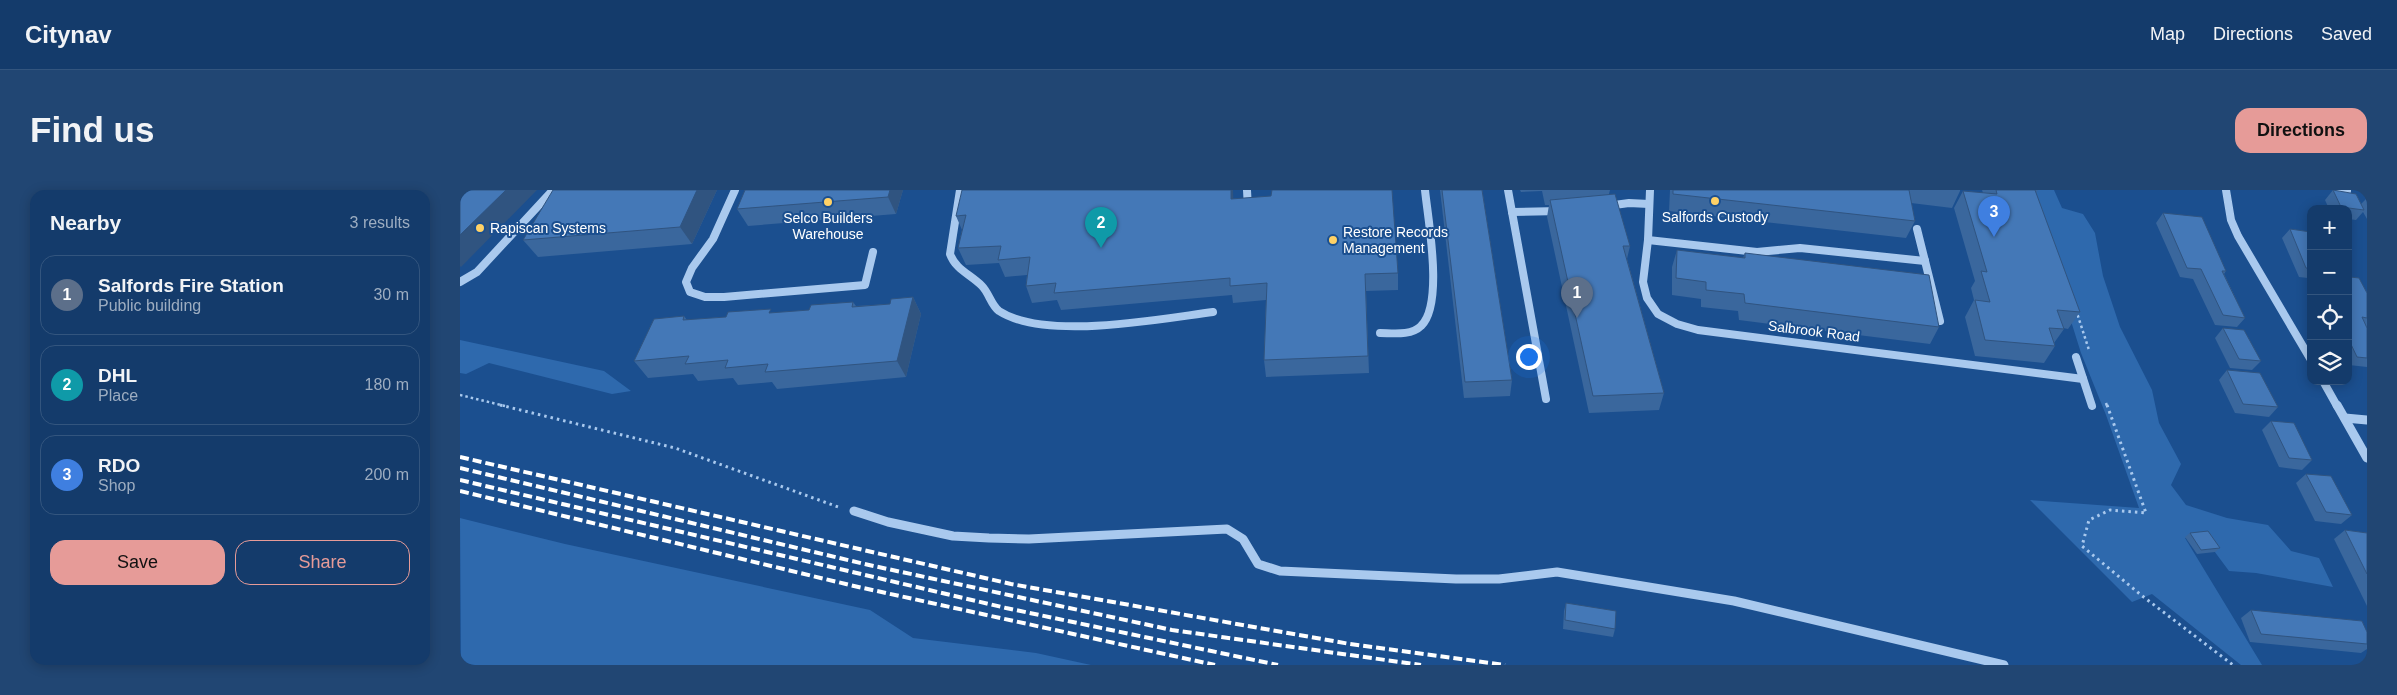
<!DOCTYPE html>
<meta charset="utf-8">
<style>
body{margin:0;font-family:Arial,sans-serif;background:#214673;color:#f1f3f6}
.controls{position:absolute;right:15px;top:15px;display:grid;overflow:hidden;border-radius:10px;box-shadow:0 2px 12px #0003}
.controls button{width:45px;height:45px;display:grid;place-items:center;padding:0;border:0;border-bottom:1px solid #33557e;background:#143b6b;color:#f1f3f6;font:25px sans-serif}
.you{position:absolute;left:1068px;top:166px;width:18px;height:18px;margin:-12px;border:4px solid #fff;border-radius:50%;background:#1a73e8;box-shadow:0 0 0 8px #1a73e833}
.badge{display:grid;place-items:center;width:32px;height:32px;border-radius:50%;background:#e69b98;color:#fff;font-size:16px;font-weight:700}
.pin{position:absolute;translate:-50% -41px;filter:drop-shadow(0 1px 2px #0008)}
.pin::after{content:'';position:absolute;top:26px;width:18px;height:15px;background:inherit;clip-path:polygon(0 0,100% 0,50% 100%)}
.list{margin:0;padding:0;list-style:none}
h2{display:flex;justify-content:space-between;align-items:center;height:65px;margin:0;padding:0 20px;font-size:21px}
h2 small{font-size:16px;font-weight:400;color:#9dadc1}
.list li{display:grid;grid-template-columns:32px 1fr auto;gap:15px;align-items:center;box-sizing:border-box;height:80px;margin:0 10px 10px;padding:0 10px;border:1px solid #33557e;border-radius:15px}
.list b{display:block;font-size:19px;white-space:nowrap}
.list p{margin:0;font-size:16px;white-space:nowrap;color:#9dadc1}
.list em{font-size:16px;font-style:normal;color:#9dadc1}
.actions{display:flex;gap:10px;padding:15px 20px}
.actions a{flex:1;padding:11px 0;border:1px solid #e69b98;border-radius:15px;text-align:center;font-size:18px;color:#e69b98}
.actions .main{background:#e69b98;color:#111}
.icon{flex:none;width:28px;height:28px;fill:none;stroke:currentColor;stroke-width:2;stroke-linecap:round;stroke-linejoin:round}
.map{position:relative;flex:none;width:1907px;height:475px;overflow:hidden;border-radius:15px}
header{display:flex;align-items:center;gap:30px;box-sizing:border-box;height:70px;padding:0 25px;background:#143b6b;border-bottom:1px solid #33557e}
header strong{font-size:24px}
nav{display:flex;gap:28px;margin-inline-start:auto;font-size:18px}
.intro{display:flex;align-items:center;justify-content:space-between;box-sizing:border-box;height:120px;padding:0 30px}
h1{margin:0;font-size:35px}
.button{padding:12px 22px;border-radius:15px;background:#e69b98;color:#111;font-size:18px;font-weight:700}
main{display:flex;gap:30px;padding:0 30px}
aside{flex:1;background:#143b6b;border-radius:15px;box-shadow:0 2px 12px #0003}
.map>svg:first-child{display:block}
.green{fill:#2e69ad}
.lines{fill:none;stroke-linecap:round;stroke-linejoin:round}
.path-far1{stroke:#a9c9ee;stroke-width:2.5;stroke-dasharray:2.5 3;stroke-linecap:butt}
.path{stroke:#a9c9ee;stroke-width:3;stroke-dasharray:2.5 4;stroke-linecap:butt}
.minor-far1{stroke:#a9c9ee;stroke-width:8}
.minor{stroke:#a9c9ee;stroke-width:9}
.rail{stroke:#fff;stroke-width:4;stroke-dasharray:9 4;stroke-linecap:butt}
.wall{fill:#3a679d}
.shaded-wall{fill:#305480}
.building{fill:#4478b7;stroke:#305480}
.poi-dot{fill:#ffd166;stroke:#1b4f8f;stroke-width:2}
.labels{text-anchor:middle;dominant-baseline:central;stroke-width:4;stroke-linejoin:round;paint-order:stroke}
.poi-label{font-size:14px;fill:#fff;stroke:#1b4f8f}
.street-label{font-size:14px;fill:#fff;stroke:#1b4f8f}
</style>
<header>
<strong>Citynav</strong>
<nav><a>Map</a><a>Directions</a><a>Saved</a></nav>
</header>
<div class="intro"><h1>Find us</h1><a class="button">Directions</a></div>
<main>
<aside>
<h2>Nearby<small>3 results</small></h2>
<ul class="list">
<li><span class="badge" style="background:#5c6f8a">1</span><div><b>Salfords Fire Station</b><p>Public building</p></div><em>30 m</em></li>
<li><span class="badge" style="background:#0f9aa8">2</span><div><b>DHL</b><p>Place</p></div><em>180 m</em></li>
<li><span class="badge" style="background:#3f7fe0">3</span><div><b>RDO</b><p>Shop</p></div><em>200 m</em></li>
</ul>
<div class="actions"><a class="main">Save</a><a>Share</a></div>
</aside>
<div class="map">
<svg width="1907" height="475" viewBox="0 0 1907 475">
<rect width="100%" height="100%" fill="#1b4f8f"/>
<g class="green">
<path d="M 1570,0 L 1594,0 L 1602,18 L 1623,24 L 1635,43 L 1643,86 L 1660,137 L 1692,200 L 1699,233 L 1721,274 L 1711,295 L 1726,315 L 1767,328 L 1808,335 L 1831,361 L 1859,368 L 1873,397 L 1796,383 L 1769,381 L 1743,346 L 1725,348 L 1802,475 L 1781,475 L 1692,404 L 1672,412 L 1570,310 L 1679,318 L 1646,225 L 1621,163 Z"/>
<path d="M 0,150 L 144,181 L 171,201 L 152,204 L 29,173 L 6,184 L 0,183 Z"/>
<path d="M 0,328 L 105,354 L 410,420 L 453,448 L 576,463 L 631,475 L 1,475 Z"/>
</g>
<g class="lines">
<g class="path-far1">
<path d="M 1616,120 L 1629,160"/>
<path d="M 0,205 L 45,216"/>
<path d="M 1646,213 L 1647,216"/>
</g>
<g class="path">
<path d="M 40,215 L 215,258 L 381,318"/>
<path d="M 1647,215 L 1686,323 L 1650,320 L 1629,330 L 1622,356 L 1681,405 L 1773,475"/>
</g>
<g class="minor-far1">
<path d="M 275,0 L 253,49 L 232,78 L 226,92 L 230,102 L 245,107 L 264,107 L 405,95 L 413,62"/>
<path d="M 500,0 L 490,64 C 496,80 510,84 522,96 C 529,103 531,115 539,121 C 585,151 699,129 753,122"/>
<path d="M 787,0 L 788,19"/>
<path d="M 1048,0 L 1086,209"/>
<path d="M 1190,0 L 1188,50 L 1183,92 L 1187,108 L 1198,124 L 1217,134 L 1238,140 L 1623,189"/>
<path d="M 1766,0 L 1771,30 L 1778,46 L 1851,170"/>
<path d="M 1880,0 L 1887,1"/>
<path d="M 1147,16 L 1169,13 L 1189,14"/>
<path d="M 1052,22 L 1100,21"/>
<path d="M 1457,39 L 1480,131"/>
<path d="M 1188,50 L 1297,62 L 1340,58 L 1465,71"/>
<path d="M 0,92 L 17,82 L 93,0"/>
<path d="M 920,143 C 932,143 951,146 961,136 C 984,114 968,30 965,0"/>
<path d="M 1616,167 L 1632,216"/>
<path d="M 1863,191 L 1877,216"/>
</g>
<g class="minor">
<path d="M 1877,215 L 1907,268"/>
<path d="M 1885,228 L 1907,230"/>
<path d="M 394,321 L 428,332 L 493,346 L 529,348 L 569,349 L 767,339 L 783,349 L 798,374 L 820,381 L 996,389 L 1039,389 L 1097,382 L 1274,411 L 1544,475"/>
</g>
<g class="rail">
<path d="M 0,267 L 551,394 L 890,454 L 1045,475"/>
<path d="M 0,278 L 409,375 L 712,440 L 961,475"/>
<path d="M 0,290 L 546,418 L 818,475"/>
<path d="M 0,301 L 394,396 L 755,475"/>
</g>
</g>
<g class="wall">
<path d="M 257,0 L 232,54 L 78,67 L 63,50 Z"/>
<path d="M 443,0 L 436,24 L 288,36 L 277,19 Z"/>
<path d="M 980,0 L 1022,0 L 1052,190 L 1050,206 L 1004,208 Z"/>
<path d="M 1060,0 L 1150,0 L 1149,4 L 1170,56 L 1167,69 L 1204,203 L 1199,220 L 1129,223 L 1087,27 L 1089,15 L 1085,15 L 1082,1 L 1061,2 Z"/>
<path d="M 1210,0 L 1500,0 L 1500,1 L 1492,18 L 1451,13 L 1455,31 L 1446,48 L 1209,21 Z"/>
<path d="M 1522,0 L 1578,0 L 1576,3 L 1620,122 L 1608,139 L 1603,138 L 1604,139 L 1594,153 L 1595,156 L 1584,173 L 1515,166 L 1505,127 L 1514,110 L 1511,98 L 1515,91 L 1494,18 L 1503,1 L 1523,3 Z"/>
<path d="M 1873,0 L 1901,14 L 1907,8 L 1907,29 L 1903,22 L 1896,30 L 1888,29 L 1888,19 L 1869,19 L 1865,10 Z"/>
<path d="M 773,9 L 938,83 L 938,100 L 906,101 L 909,183 L 806,187 L 804,170 L 806,110 L 773,113 L 772,105 L 601,120 L 597,110 L 572,113 L 566,96 L 567,85 L 545,87 L 539,73 L 506,75 L 498,58 L 502,40 L 496,26 Z"/>
<path d="M 1703,23 L 1766,81 L 1764,84 L 1785,128 L 1777,137 L 1755,135 L 1733,89 L 1720,87 L 1696,33 Z"/>
<path d="M 1830,39 L 1851,42 L 1851,93 L 1848,88 L 1839,87 L 1822,48 Z"/>
<path d="M 1217,60 L 1283,68 L 1285,63 L 1479,137 L 1470,154 L 1279,130 L 1278,121 L 1241,117 L 1241,109 L 1212,105 L 1212,77 Z"/>
<path d="M 1888,83 L 1890,87 L 1907,103 L 1907,177 L 1889,175 L 1888,174 Z"/>
<path d="M 453,107 L 461,124 L 446,187 L 317,199 L 312,192 L 278,195 L 273,188 L 238,191 L 233,184 L 188,188 L 174,171 L 224,126 L 227,130 L 349,120 L 393,112 L 396,116 L 430,114 Z"/>
<path d="M 1763,138 L 1801,171 L 1792,180 L 1770,178 L 1755,148 Z"/>
<path d="M 1767,180 L 1818,217 L 1809,227 L 1775,223 L 1759,190 Z"/>
<path d="M 1811,231 L 1852,270 L 1842,280 L 1819,277 L 1802,240 Z"/>
<path d="M 1846,284 L 1892,325 L 1881,334 L 1855,331 L 1836,293 Z"/>
<path d="M 1885,340 L 1907,343 L 1907,416 L 1874,349 Z"/>
<path d="M 1730,343 L 1760,358 L 1755,362 L 1737,364 L 1725,347 Z"/>
<path d="M 1106,413 L 1155,439 L 1153,447 L 1103,439 L 1104,421 Z"/>
<path d="M 1791,420 L 1907,442 L 1907,459 L 1901,463 L 1790,452 L 1781,428 Z"/>
</g>
<g class="shaded-wall">
<path d="M 46,0 L 77,0 L 1,77 L 0,76 L 0,45 Z"/>
<path d="M 237,0 L 257,0 L 232,54 L 220,37 Z"/>
<path d="M 430,0 L 443,0 L 436,24 L 428,7 Z"/>
<path d="M 771,0 L 773,0 L 774,26 L 771,9 Z"/>
<path d="M 453,107 L 461,124 L 446,187 L 437,171 Z"/>
</g>
<g class="building">
<path d="M 0,0 L 46,0 L 0,45 Z"/>
<path d="M 93,0 L 237,0 L 220,37 L 63,50 Z"/>
<path d="M 285,0 L 430,0 L 428,7 L 277,19 Z"/>
<path d="M 502,0 L 771,0 L 771,9 L 811,6 L 812,0 L 932,0 L 938,83 L 905,84 L 908,166 L 804,170 L 807,93 L 770,96 L 770,88 L 594,103 L 596,93 L 566,96 L 570,67 L 538,70 L 541,56 L 498,58 L 506,25 L 496,26 Z"/>
<path d="M 982,0 L 1022,0 L 1052,190 L 1005,192 Z"/>
<path d="M 1213,0 L 1449,0 L 1455,31 L 1213,4 Z"/>
<path d="M 1536,0 L 1575,0 L 1620,122 L 1597,120 L 1604,139 L 1589,138 L 1595,156 L 1525,150 L 1515,110 L 1530,112 L 1521,81 L 1527,82 L 1503,1 L 1537,4 Z"/>
<path d="M 1873,0 L 1896,4 L 1904,20 L 1881,17 Z"/>
<path d="M 1155,4 L 1170,56 L 1163,56 L 1204,203 L 1133,206 L 1090,10 Z"/>
<path d="M 1703,23 L 1742,27 L 1766,81 L 1762,81 L 1785,128 L 1763,125 L 1741,79 L 1727,78 Z"/>
<path d="M 1830,39 L 1851,42 L 1851,79 L 1846,78 Z"/>
<path d="M 1217,60 L 1285,68 L 1285,63 L 1469,85 L 1479,137 L 1285,113 L 1284,104 L 1246,100 L 1246,92 L 1216,88 Z"/>
<path d="M 1888,83 L 1890,87 L 1899,88 L 1907,103 L 1907,128 L 1902,127 L 1907,138 L 1907,168 L 1897,167 L 1888,148 Z"/>
<path d="M 453,107 L 437,171 L 305,182 L 308,174 L 265,178 L 268,170 L 225,174 L 229,166 L 174,171 L 194,129 L 224,126 L 223,130 L 266,127 L 268,122 L 311,119 L 309,123 L 349,120 L 351,115 L 393,112 L 392,117 L 430,114 L 431,109 Z"/>
<path d="M 1763,138 L 1784,140 L 1801,171 L 1779,169 Z"/>
<path d="M 1767,180 L 1800,183 L 1818,217 L 1783,214 Z"/>
<path d="M 1811,231 L 1834,233 L 1852,270 L 1829,268 Z"/>
<path d="M 1846,284 L 1871,286 L 1892,325 L 1866,322 Z"/>
<path d="M 1885,340 L 1907,343 L 1907,384 Z"/>
<path d="M 1748,341 L 1760,358 L 1741,360 L 1730,343 Z"/>
<path d="M 1106,413 L 1156,421 L 1155,439 L 1105,430 Z"/>
<path d="M 1791,420 L 1902,431 L 1907,442 L 1907,454 L 1801,444 Z"/>
</g>
<g class="poi-dot">
<circle cx="1255" cy="11" r="5"/>
<circle cx="368" cy="12" r="5"/>
<circle cx="20" cy="38" r="5"/>
<circle cx="873" cy="50" r="5"/>
</g>
<g class="labels">
<g class="poi-label">
<text x="1255" y="27">Salfords Custody</text>
<text x="368" y="28">Selco Builders<tspan x="368" dy="16">Warehouse</tspan></text>
<text x="30" y="38" text-anchor="start">Rapiscan Systems</text>
<text x="883" y="42" text-anchor="start">Restore Records<tspan x="883" dy="16">Management</tspan></text>
</g>
<g class="street-label">
<text transform="translate(1354 141) rotate(7)">Salbrook Road</text>
</g>
</g>
</svg>
<div class="controls">
<button>+</button>
<button>−</button>
<button><svg class="icon" aria-label="locate" viewBox="0 0 24 24"><circle cx="12" cy="12" r="6"/><path d="M12 2v4M12 18v4M2 12h4M18 12h4"/></svg></button>
<button><svg class="icon" aria-label="layers" viewBox="0 0 24 24"><path d="M12 4l9 5-9 5-9-5zM3 14l9 5 9-5"/></svg></button>
</div>
<div class="you"></div>
<div class="pin badge" style="left:1117px;top:128px;background:#5c6f8a">1</div>
<div class="pin badge" style="left:641px;top:58px;background:#0f9aa8">2</div>
<div class="pin badge" style="left:1534px;top:47px;background:#3f7fe0">3</div>
</div>
</main>
